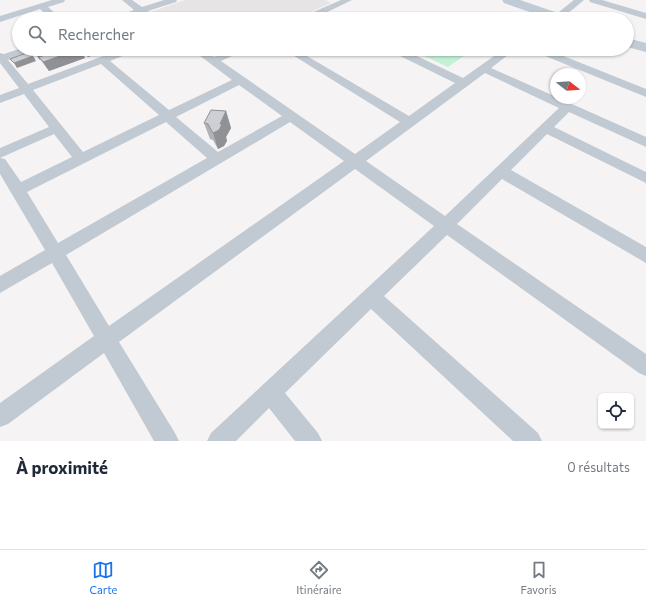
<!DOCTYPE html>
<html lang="fr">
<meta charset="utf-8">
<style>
body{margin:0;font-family:Commissioner,sans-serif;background:#f6f6f7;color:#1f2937}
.controls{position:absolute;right:12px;bottom:12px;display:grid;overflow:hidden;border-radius:6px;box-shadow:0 1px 3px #0004}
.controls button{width:36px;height:36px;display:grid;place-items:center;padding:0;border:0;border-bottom:1px solid #e0e1e3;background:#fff;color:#1f2937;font:20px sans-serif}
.compass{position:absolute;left:550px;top:68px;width:36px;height:36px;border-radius:50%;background:#fff;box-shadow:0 1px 3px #0004;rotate:107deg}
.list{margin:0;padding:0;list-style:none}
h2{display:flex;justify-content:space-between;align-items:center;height:52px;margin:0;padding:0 16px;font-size:17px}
h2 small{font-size:13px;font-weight:400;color:#747a83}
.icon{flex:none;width:22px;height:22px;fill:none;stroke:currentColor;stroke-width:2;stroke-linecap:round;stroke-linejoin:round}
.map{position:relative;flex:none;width:646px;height:441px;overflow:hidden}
.search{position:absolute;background:#fff;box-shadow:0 1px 3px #0004;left:12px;right:12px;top:12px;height:44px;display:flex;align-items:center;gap:10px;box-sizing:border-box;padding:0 14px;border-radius:22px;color:#747a83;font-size:15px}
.sheet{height:108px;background:#fff}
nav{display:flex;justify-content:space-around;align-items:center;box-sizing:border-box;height:56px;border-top:1px solid #e0e1e3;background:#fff;font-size:11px;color:#747a83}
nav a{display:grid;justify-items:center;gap:2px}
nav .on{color:#1a73e8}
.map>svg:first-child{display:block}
.education{fill:#e6e4e5}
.green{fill:#c3f1d5}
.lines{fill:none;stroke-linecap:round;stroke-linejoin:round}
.street{fill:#c1cad2;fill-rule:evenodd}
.secondary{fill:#c1cbd6;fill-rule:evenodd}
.wall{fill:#b0b2b7}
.shaded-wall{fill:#909195}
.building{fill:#cdcfd5;stroke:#909195}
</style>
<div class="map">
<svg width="646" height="441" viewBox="0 0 646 441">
<rect width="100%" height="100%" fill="#f5f3f3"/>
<path class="education" d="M 185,0 L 325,0 L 331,3 L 295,19 L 157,19 L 148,13 Z"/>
<path class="green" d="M 431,49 L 474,49 L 448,67 L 422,55 Z"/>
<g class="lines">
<g class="street">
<path d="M 52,0 L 65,0 L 64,2 L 48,7 L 62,19 L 51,19 L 40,9 L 0,22 L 0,16 Z"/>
<path d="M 122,0 L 132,0 L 142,7 L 164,0 L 177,0 L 176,2 L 148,11 L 158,19 L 147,19 L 140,14 L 126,19 L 112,19 L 114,17 L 134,10 Z"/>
<path d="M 341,0 L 352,0 L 313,19 L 300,19 L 302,17 Z"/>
<path d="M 574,0 L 584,0 L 561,19 L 550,19 Z"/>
<path d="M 589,0 L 602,0 L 646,13 L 646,19 L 590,2 Z"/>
<path d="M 19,49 L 34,49 L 33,51 L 8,60 L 28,84 L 122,49 L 136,49 L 135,51 L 110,61 L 169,110 L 232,80 L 191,49 L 203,49 L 214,57 L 231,49 L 244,49 L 243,51 L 221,61 L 355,154 L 400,122 L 283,49 L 295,49 L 409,116 L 455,83 L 390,51 L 389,49 L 402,49 L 463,78 L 504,49 L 516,49 L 491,68 L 646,137 L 646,147 L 569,112 L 554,127 L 646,172 L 646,183 L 547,134 L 511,170 L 646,247 L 646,263 L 502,179 L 457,224 L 646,354 L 646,376 L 639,373 L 447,235 L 384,296 L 538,433 L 542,441 L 513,441 L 371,309 L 285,393 L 318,433 L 322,441 L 295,441 L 269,408 L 236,441 L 207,441 L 211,433 L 434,226 L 355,169 L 119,342 L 175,433 L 179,441 L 154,441 L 104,353 L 8,424 L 0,427 L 0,403 L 94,336 L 52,263 L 0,293 L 0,276 L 45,250 L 0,174 L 0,158 L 5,159 L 21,182 L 72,157 L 54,134 L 0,158 L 0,148 L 49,127 L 24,94 L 0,103 L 0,95 L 19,88 L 0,63 L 0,53 L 4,54 ZM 101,64 L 159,115 L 83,152 L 33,90 ZM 485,73 L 559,108 L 445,216 L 366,161 ZM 239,85 L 282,116 L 218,152 L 176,117 ZM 166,122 L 207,158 L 58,243 L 27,192 ZM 290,122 L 344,161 L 109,326 L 66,255 Z"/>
<path d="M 532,49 L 546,49 L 646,89 L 646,97 L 533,51 Z"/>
</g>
<g class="secondary">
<path d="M 502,0 L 520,0 L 567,16 L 568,19 L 550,19 L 504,3 Z"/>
<path d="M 627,38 L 646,43 L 646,52 L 627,47 Z"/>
</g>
</g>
<g class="wall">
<path d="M 32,49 L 80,49 L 85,58 L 49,71 L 40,59 L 40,60 L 36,55 Z"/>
<path d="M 81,49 L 109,49 L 88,57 L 83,52 Z"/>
<path d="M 226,111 L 231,128 L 226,137 L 227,141 L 224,146 L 218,149 L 213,140 L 210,139 L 204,123 Z"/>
</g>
<g class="shaded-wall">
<path d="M 39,49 L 70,49 L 39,57 L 40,59 L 40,60 L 34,51 Z"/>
<path d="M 80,49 L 85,58 L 49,71 L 43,62 Z"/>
<path d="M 84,49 L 109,49 L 88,57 Z"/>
<path d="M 33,56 L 36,61 L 17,68 L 14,63 Z"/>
<path d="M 226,111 L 231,128 L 226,137 L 227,141 L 224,146 L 218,149 L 213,133 L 220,124 Z"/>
</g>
<g class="building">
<path d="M 32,49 L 39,49 L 34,51 Z"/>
<path d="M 63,49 L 80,49 L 43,62 L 39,57 Z"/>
<path d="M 29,52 L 33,56 L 14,63 L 10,59 Z"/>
<path d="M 211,110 L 226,111 L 220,124 L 222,124 L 219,130 L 213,133 L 208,124 L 204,123 Z"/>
</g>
</svg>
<div class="controls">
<button><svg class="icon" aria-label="locate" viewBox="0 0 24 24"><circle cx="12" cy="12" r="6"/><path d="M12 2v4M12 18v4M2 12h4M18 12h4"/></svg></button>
</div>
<svg class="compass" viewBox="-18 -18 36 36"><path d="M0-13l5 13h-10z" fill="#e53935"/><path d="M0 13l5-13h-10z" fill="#747a83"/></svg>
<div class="search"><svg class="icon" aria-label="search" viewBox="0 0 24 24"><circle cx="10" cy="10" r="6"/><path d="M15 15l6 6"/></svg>Rechercher</div>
</div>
<section class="sheet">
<h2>À proximité<small>0 résultats</small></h2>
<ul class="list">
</ul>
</section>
<nav>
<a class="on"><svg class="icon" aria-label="map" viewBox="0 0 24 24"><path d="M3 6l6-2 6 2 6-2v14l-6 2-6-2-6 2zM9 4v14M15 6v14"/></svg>Carte</a>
<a><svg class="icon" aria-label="directions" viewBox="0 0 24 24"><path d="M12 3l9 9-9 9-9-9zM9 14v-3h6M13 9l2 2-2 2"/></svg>Itinéraire</a>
<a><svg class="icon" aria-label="saved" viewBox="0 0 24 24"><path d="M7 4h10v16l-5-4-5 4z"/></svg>Favoris</a>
</nav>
